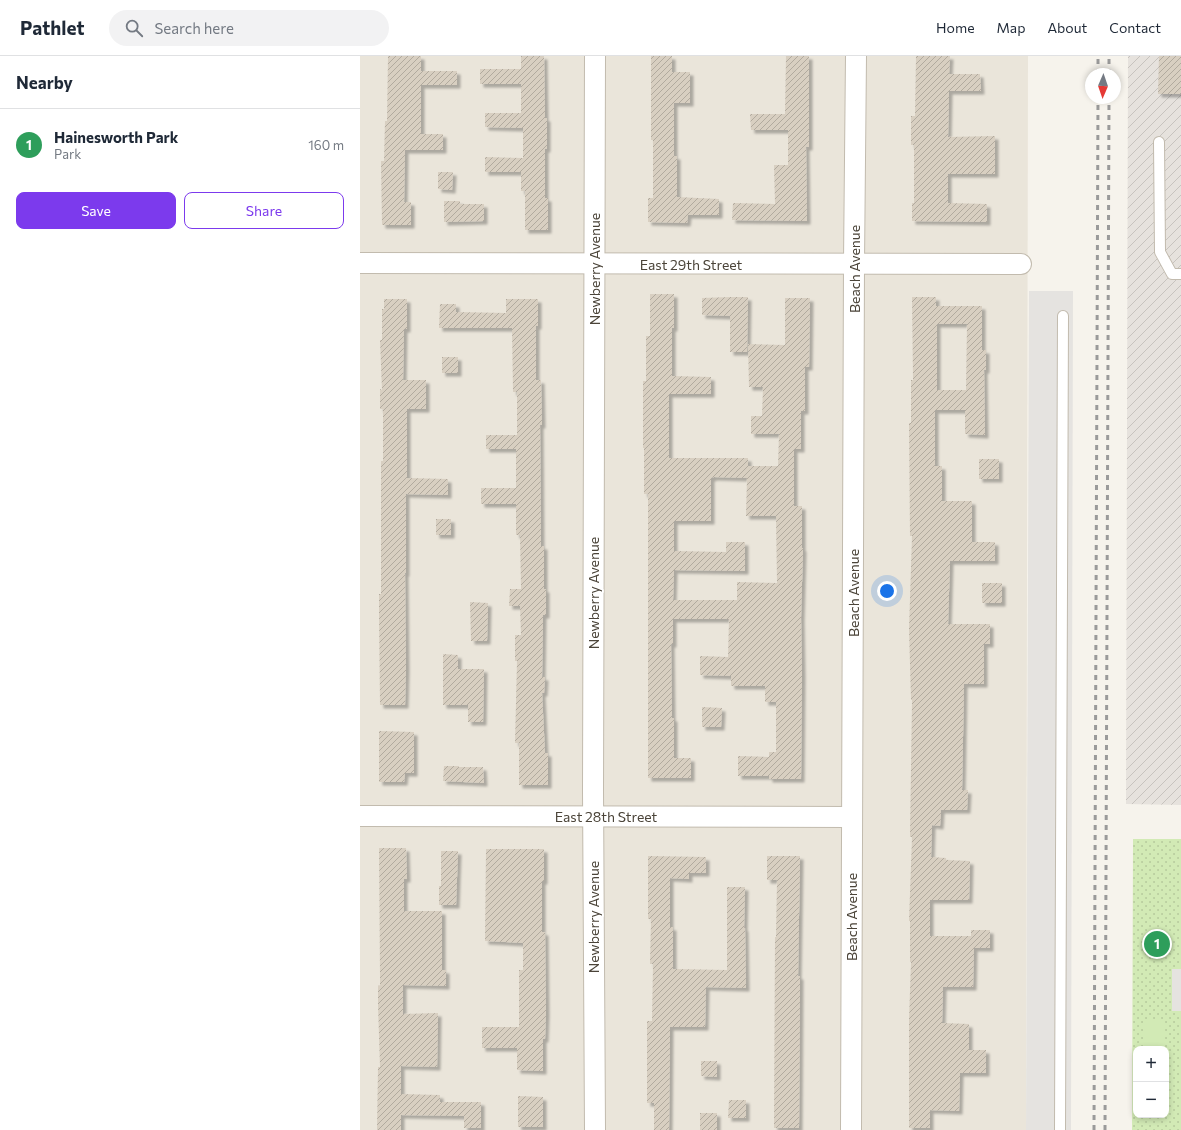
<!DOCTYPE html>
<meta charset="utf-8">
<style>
body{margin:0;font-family:Commissioner,sans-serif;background:#f2f2f3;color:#1f2937}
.controls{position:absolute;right:12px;bottom:12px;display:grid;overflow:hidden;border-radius:8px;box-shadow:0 2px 6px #0003}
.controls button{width:36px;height:36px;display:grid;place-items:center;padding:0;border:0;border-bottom:1px solid #e0e1e3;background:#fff;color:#1f2937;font:20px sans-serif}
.compass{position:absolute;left:725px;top:12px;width:36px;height:36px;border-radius:50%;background:#fff;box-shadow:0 2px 6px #0003;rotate:182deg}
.you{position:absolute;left:527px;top:535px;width:14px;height:14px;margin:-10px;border:3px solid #fff;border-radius:50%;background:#1a73e8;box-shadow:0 0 0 6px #1a73e833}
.badge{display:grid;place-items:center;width:26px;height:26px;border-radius:50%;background:#7c3aed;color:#fff;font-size:13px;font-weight:700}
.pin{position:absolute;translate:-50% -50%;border:2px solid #fff;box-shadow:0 1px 4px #0006}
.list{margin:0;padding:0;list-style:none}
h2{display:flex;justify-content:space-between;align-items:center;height:52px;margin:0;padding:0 16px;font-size:17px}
h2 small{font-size:13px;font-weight:400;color:#747a83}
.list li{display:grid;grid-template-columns:26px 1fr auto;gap:12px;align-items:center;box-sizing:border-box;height:72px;padding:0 16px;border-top:1px solid #e0e1e3}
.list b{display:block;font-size:15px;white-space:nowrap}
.list p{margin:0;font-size:13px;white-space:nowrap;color:#747a83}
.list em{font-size:13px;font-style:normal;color:#747a83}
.actions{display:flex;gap:8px;padding:12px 16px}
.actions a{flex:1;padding:9px 0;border:1px solid #7c3aed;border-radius:8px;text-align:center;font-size:14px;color:#7c3aed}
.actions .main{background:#7c3aed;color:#fff}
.icon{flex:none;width:22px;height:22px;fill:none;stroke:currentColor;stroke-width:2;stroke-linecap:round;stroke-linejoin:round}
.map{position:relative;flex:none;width:821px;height:1074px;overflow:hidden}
header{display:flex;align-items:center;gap:24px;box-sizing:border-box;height:56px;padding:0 20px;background:#fff;border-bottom:1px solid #e0e1e3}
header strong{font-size:19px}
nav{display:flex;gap:22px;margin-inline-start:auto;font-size:14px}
.search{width:280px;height:36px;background:#f2f2f3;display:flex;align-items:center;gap:10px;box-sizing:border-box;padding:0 14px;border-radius:22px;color:#747a83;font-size:15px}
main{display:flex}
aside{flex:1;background:#fff}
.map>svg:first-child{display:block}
.residential{fill:#eae5da}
.industrial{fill:url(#industrial-furrows)}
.grass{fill:url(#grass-dots);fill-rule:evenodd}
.pitch{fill:#d2eab5}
.parking{fill:#e5e3e0}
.building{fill:url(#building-hatch);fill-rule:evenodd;filter:url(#shadow)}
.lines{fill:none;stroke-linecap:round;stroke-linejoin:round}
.service-casing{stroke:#c2bbae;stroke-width:12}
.minor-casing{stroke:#c2bbae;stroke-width:22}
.service{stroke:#fff;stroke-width:10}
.minor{stroke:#fff;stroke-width:20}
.rail{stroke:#9a9a9a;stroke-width:3;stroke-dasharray:5 5;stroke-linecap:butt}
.labels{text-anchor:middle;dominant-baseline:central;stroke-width:3.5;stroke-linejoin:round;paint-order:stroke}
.street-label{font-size:14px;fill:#4b4439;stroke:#fff}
</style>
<header>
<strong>Pathlet</strong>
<div class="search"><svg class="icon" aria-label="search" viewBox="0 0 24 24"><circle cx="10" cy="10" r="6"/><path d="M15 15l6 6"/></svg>Search here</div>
<nav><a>Home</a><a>Map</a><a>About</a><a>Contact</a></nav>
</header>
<main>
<aside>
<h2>Nearby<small></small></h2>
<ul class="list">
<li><span class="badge" style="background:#2e9e5b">1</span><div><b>Hainesworth Park</b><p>Park</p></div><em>160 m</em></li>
</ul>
<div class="actions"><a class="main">Save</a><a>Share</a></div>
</aside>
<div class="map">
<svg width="821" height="1074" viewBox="0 0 821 1074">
<defs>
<pattern id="industrial-furrows" width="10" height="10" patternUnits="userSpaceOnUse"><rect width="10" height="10" fill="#e6e2dd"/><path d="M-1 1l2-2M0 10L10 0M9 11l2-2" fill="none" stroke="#c7c3be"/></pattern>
<pattern id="grass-dots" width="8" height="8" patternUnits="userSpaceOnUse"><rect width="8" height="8" fill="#d2eab5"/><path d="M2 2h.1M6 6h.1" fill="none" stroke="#b6ca9c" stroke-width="1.8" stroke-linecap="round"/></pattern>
<pattern id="building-hatch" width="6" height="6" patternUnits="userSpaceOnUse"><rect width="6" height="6" fill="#d8cfc1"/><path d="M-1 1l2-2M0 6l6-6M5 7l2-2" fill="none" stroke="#b1aa9e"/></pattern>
<filter id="shadow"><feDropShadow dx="3.5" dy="3.5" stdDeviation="1" flood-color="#0004"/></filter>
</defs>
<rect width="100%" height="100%" fill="#f6f3ec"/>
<path class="residential" d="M 0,0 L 668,0 L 666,1074 L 0,1074 Z"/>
<path class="industrial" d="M 768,0 L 821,0 L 821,749 L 766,748 Z"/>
<path class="grass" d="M 773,783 L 821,783 L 821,1074 L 772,1074 ZM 776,993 L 806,993 L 806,1059 L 776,1059 Z"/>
<rect class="pitch" x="783" y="963" width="20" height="30"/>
<g class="parking">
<path d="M 669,235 L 713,235 L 711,1074 L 666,1074 Z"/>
<rect x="812" y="913" width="9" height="42"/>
</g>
<g class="building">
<path d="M 28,0 L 61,0 L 61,15 L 97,15 L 97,29 L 61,29 L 61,78 L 83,78 L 83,94 L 45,94 L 44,146 L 51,146 L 51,169 L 22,169 L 21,105 L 24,105 L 25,65 L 27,65 Z"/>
<path d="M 161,0 L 184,0 L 185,62 L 187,62 L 187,93 L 185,93 L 185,142 L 188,142 L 188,174 L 165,174 L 165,135 L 161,135 L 161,116 L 125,116 L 125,101 L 163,102 L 163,72 L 125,71 L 125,57 L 161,57 L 161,28 L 120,28 L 120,13 L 161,13 Z"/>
<path d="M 291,0 L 312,0 L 312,16 L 330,16 L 330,47 L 314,47 L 314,100 L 317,100 L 317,141 L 359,143 L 359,159 L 328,159 L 327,167 L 288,166 L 288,142 L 293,142 L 293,84 L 291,84 Z"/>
<path d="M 426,0 L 449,0 L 449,91 L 446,91 L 447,165 L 372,164 L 373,147 L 415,148 L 414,109 L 428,109 L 428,74 L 391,74 L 390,58 L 425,58 Z"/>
<path d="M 556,0 L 590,0 L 589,18 L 620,18 L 621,35 L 589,35 L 588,81 L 635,80 L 635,118 L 588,118 L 588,147 L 627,148 L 627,166 L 552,165 L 552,147 L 554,147 L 554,89 L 551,89 L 551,60 L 555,60 Z"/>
<path d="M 799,0 L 821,0 L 821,38 L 798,38 Z"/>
<path d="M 78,116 L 93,116 L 92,134 L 78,133 Z"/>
<path d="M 84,145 L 100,145 L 100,148 L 124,148 L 124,165 L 84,166 Z"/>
<path d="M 290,238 L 314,238 L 314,272 L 312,272 L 312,320 L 351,321 L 351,338 L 309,338 L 309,402 L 388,402 L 388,410 L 418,410 L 419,378 L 391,378 L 391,360 L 402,360 L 403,331 L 389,331 L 388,288 L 425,289 L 425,242 L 450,242 L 449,311 L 445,311 L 445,355 L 441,355 L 441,393 L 434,393 L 434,450 L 442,450 L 442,492 L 443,492 L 441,562 L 442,618 L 441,723 L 409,723 L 409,720 L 378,720 L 378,700 L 409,701 L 409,696 L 416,696 L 416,646 L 405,646 L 405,630 L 371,630 L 371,620 L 340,619 L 340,600 L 368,601 L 369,563 L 313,563 L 313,588 L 311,588 L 312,662 L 314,662 L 314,702 L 331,702 L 331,722 L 288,722 L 288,438 L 284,438 L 284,392 L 283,392 L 283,325 L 286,325 L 286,280 L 290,280 ZM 354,421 L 387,422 L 386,460 L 416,460 L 417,527 L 377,526 L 377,544 L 313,544 L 314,514 L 385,515 L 385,486 L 366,486 L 366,496 L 314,495 L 314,465 L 351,465 L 351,422 Z"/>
<path d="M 370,241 L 388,241 L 387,296 L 370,296 L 370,260 L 342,259 L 342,242 Z"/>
<path d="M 552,241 L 576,241 L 576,250 L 622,250 L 622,294 L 626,294 L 626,314 L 624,314 L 625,379 L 605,378 L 605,354 L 575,354 L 575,410 L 582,410 L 582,445 L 612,445 L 612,486 L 635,486 L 635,505 L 590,505 L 588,568 L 630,568 L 630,588 L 624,588 L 624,628 L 604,628 L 602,734 L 608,734 L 607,754 L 581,754 L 580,770 L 572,769 L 571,801 L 586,802 L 586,804 L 610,805 L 609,844 L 570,844 L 570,880 L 611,880 L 611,874 L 630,874 L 630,892 L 614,892 L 613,931 L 583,931 L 582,967 L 609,968 L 609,994 L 626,994 L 626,1017 L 600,1017 L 599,1055 L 570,1054 L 570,1072 L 549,1072 L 549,964 L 551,906 L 550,906 L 550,865 L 549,865 L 552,781 L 550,781 L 552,644 L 551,644 L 549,573 L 552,480 L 550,480 L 549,367 L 551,367 L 551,324 L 553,324 ZM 577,268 L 607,268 L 606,334 L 577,334 Z"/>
<path d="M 24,243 L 47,243 L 47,273 L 44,273 L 43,324 L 66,324 L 66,353 L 47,353 L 47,422 L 88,423 L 88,439 L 46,438 L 46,517 L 45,517 L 46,613 L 45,649 L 20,649 L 19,558 L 19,538 L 21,538 L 21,405 L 23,405 L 23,353 L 20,353 L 20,333 L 22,334 L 20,284 L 22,284 L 22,253 L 24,253 Z"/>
<path d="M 146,243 L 178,243 L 178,270 L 176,270 L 176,324 L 181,324 L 182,369 L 180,369 L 181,490 L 184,490 L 184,533 L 186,533 L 186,559 L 183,559 L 182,621 L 185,621 L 184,637 L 182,637 L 185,697 L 188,697 L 188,729 L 159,729 L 159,687 L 155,687 L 157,605 L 155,605 L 155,579 L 161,579 L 160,550 L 149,550 L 150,533 L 161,533 L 160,479 L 156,479 L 156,448 L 121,448 L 121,432 L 156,432 L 156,393 L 126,393 L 126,379 L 157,379 L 157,336 L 153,336 L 152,272 L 79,272 L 80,248 L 96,248 L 96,256 L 146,257 Z"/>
<rect x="82" y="301" width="16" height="16"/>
<rect x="619" y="403" width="20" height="20"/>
<rect x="76" y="463" width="15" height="16"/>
<rect x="622" y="527" width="20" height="20"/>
<path d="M 110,546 L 128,547 L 127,585 L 111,585 Z"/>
<path d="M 83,598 L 98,599 L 98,613 L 124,613 L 123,666 L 108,666 L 108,649 L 83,649 Z"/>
<path d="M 342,651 L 362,652 L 361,671 L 342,671 Z"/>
<path d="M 19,675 L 54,676 L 54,717 L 45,717 L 44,726 L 19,726 Z"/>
<path d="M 84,710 L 99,710 L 99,711 L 123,711 L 124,727 L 83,725 Z"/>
<path d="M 19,792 L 46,792 L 47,823 L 44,823 L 44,855 L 82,855 L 82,914 L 86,914 L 86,930 L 43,929 L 43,958 L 78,957 L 77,1011 L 41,1010 L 41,1038 L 80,1039 L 80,1046 L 121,1046 L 121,1072 L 104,1072 L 104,1060 L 41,1059 L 41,1074 L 17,1074 L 18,1011 L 20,1011 L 18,949 L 18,930 L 20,929 L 20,920 Z"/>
<path d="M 126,793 L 184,793 L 184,825 L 182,825 L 182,876 L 185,876 L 186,957 L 185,983 L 183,983 L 183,1015 L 157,1014 L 157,992 L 122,992 L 122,971 L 159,971 L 159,914 L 163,914 L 163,887 L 125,885 Z"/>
<path d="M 81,795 L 98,795 L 96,849 L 79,849 L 79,830 L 81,830 Z"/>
<path d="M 288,800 L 346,801 L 346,817 L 329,817 L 329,823 L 310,822 L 310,871 L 313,871 L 313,913 L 367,914 L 367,831 L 385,831 L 384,872 L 385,872 L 386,932 L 346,931 L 345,971 L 310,971 L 309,1074 L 294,1074 L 294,1047 L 287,1047 L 287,965 L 292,965 L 293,908 L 290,908 L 291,863 L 288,863 Z"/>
<path d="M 407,800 L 440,800 L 438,920 L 440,920 L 439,1072 L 414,1072 L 415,881 L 416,881 L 417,824 L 407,824 Z"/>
<path d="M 341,1005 L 357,1005 L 357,1021 L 341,1020 Z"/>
<path d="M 158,1040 L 183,1041 L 183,1071 L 158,1071 Z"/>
<path d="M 369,1044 L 386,1044 L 386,1062 L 368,1062 Z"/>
<rect x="340" y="1057" width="17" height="17"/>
</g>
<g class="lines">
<g class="service-casing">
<g id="service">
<path d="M 799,86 L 800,196 L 812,218 L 821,218"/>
<path d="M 700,1074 L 703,260"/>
</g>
</g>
<g class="minor-casing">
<g id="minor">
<path d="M 0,207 C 220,209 441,206 661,208"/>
<path d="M 0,760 L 492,761"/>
<path d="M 235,1074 L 233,735 L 235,0"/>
<path d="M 491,1074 L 494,207 L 496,0"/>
</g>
</g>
<use href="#service" class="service"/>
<use href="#minor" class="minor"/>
<g class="rail">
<path d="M 738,18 L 738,0"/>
<path d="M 749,18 L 749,0"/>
<path d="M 734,1074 L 738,42"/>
<path d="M 745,1074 L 749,42"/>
</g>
</g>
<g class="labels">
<g class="street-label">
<text x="331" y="208">East 29th Street</text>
<text transform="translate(234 213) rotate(-90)">Newberry Avenue</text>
<text transform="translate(494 213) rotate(-90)">Beach Avenue</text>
<text transform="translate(233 537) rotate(-90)">Newberry Avenue</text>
<text transform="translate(493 537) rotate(-90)">Beach Avenue</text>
<text x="246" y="760">East 28th Street</text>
<text transform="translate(233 861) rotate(-90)">Newberry Avenue</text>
<text transform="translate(491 861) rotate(-90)">Beach Avenue</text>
</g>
</g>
</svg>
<div class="controls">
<button>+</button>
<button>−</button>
</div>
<svg class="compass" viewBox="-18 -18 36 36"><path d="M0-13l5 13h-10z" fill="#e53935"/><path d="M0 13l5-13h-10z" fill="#747a83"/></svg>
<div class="you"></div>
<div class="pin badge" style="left:797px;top:888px;background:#2e9e5b">1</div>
</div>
</main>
